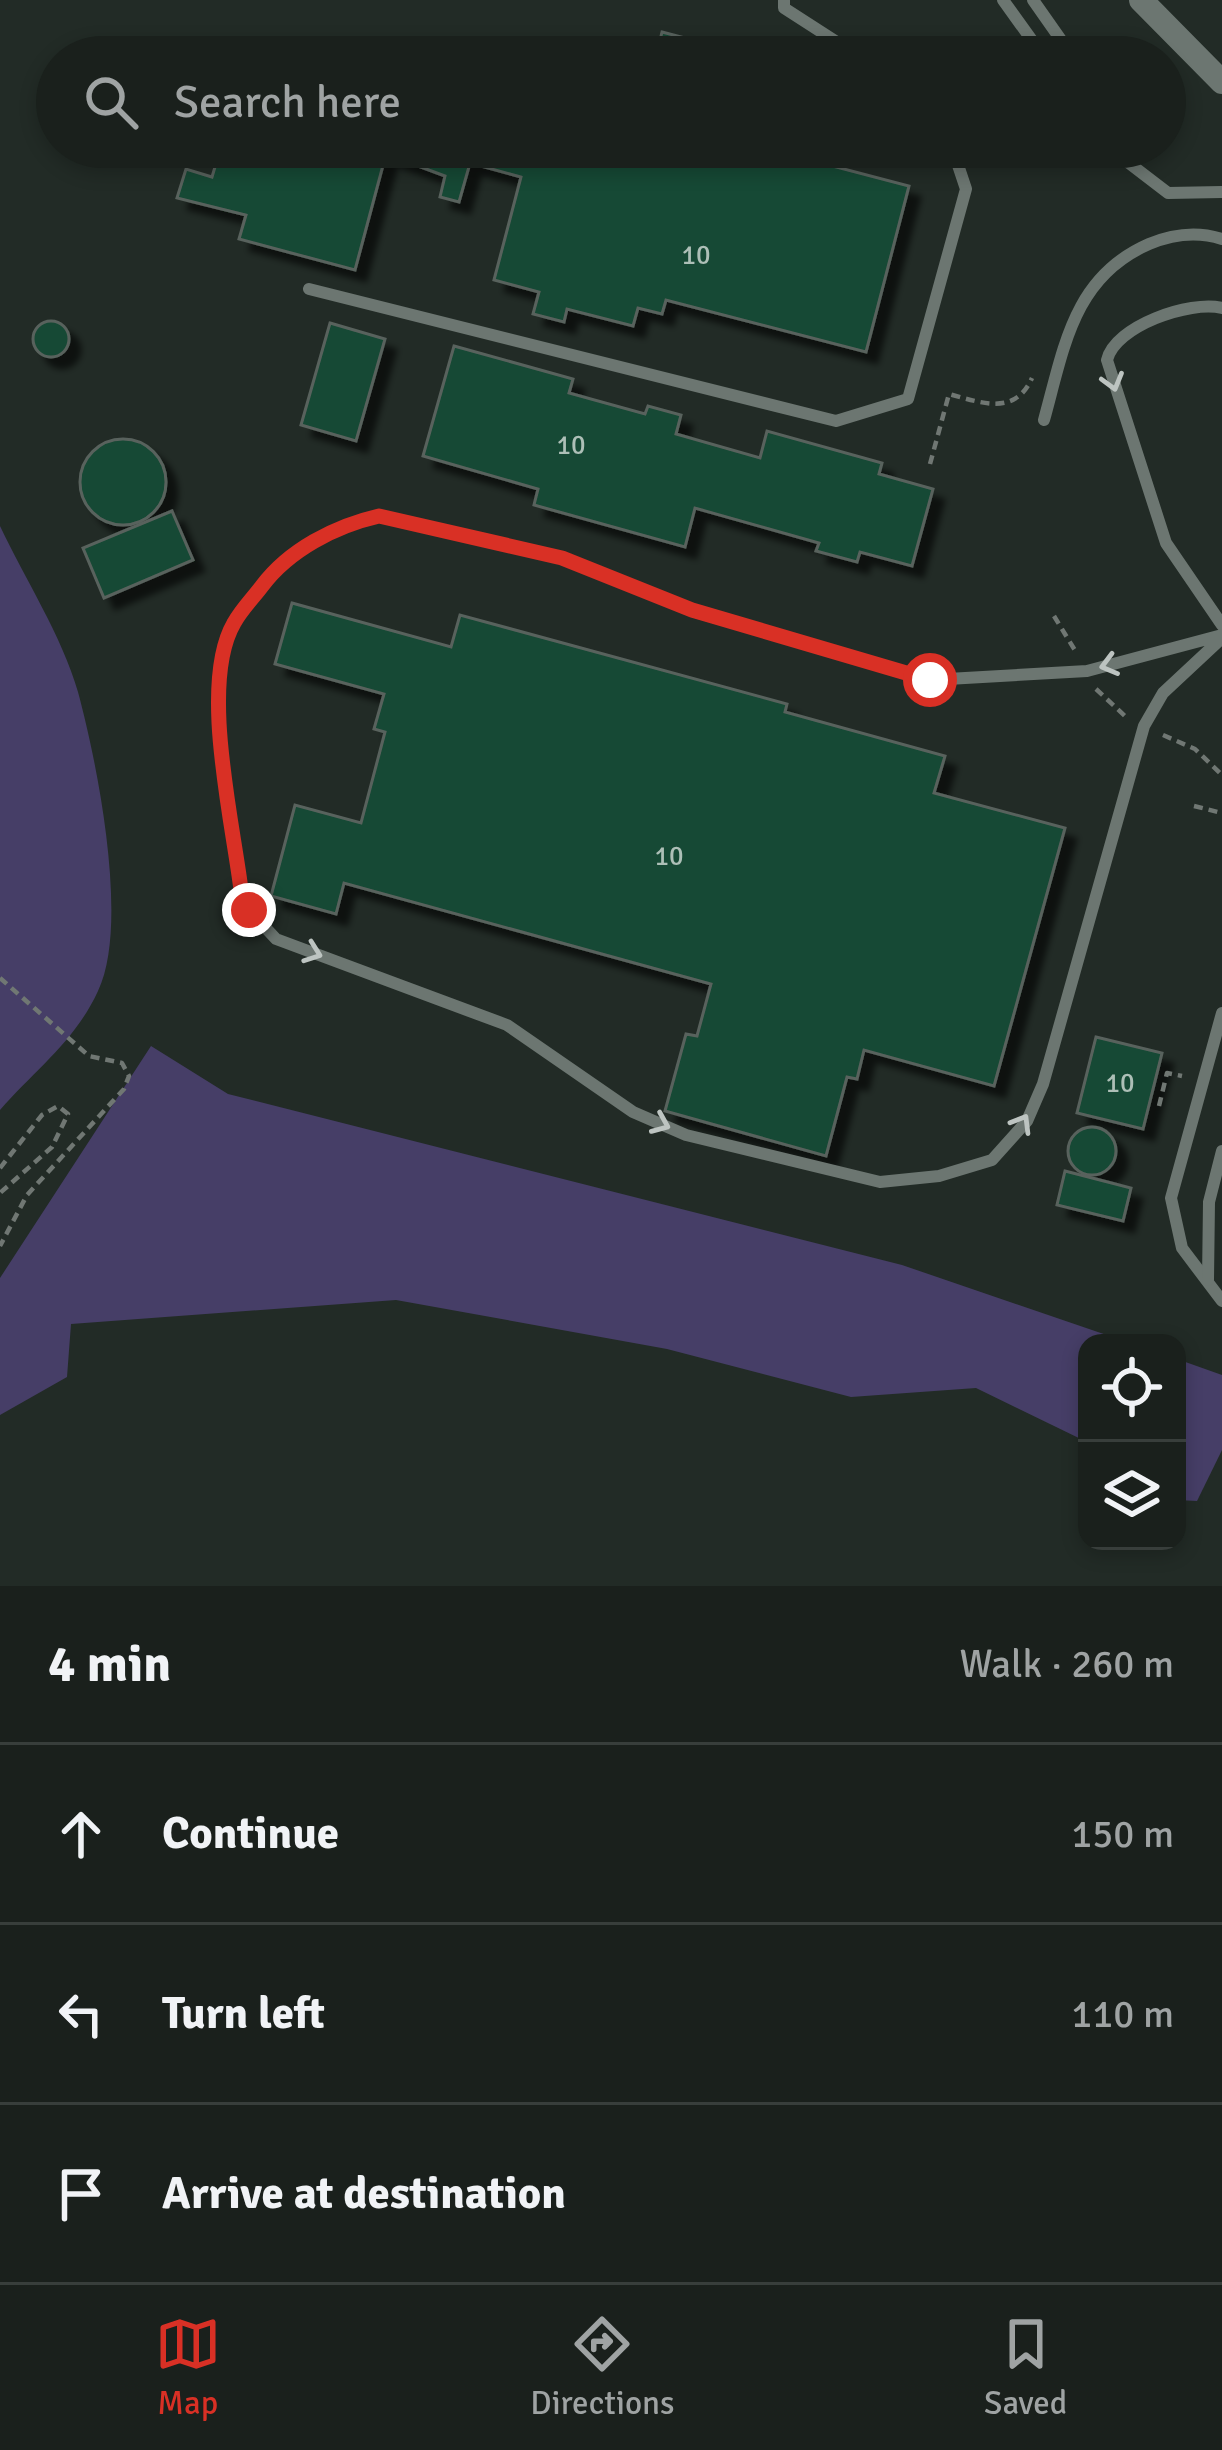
<!DOCTYPE html>
<meta charset="utf-8">
<style>
body{margin:0;font-family:Signika,sans-serif;background:#272d29;color:#f1f3f6}
.controls{position:absolute;right:36px;bottom:36px;display:grid;overflow:hidden;border-radius:24px;box-shadow:0 6px 18px #0003}
.controls button{width:108px;height:108px;display:grid;place-items:center;padding:0;border:0;border-bottom:3px solid #383e3b;background:#1a201c;color:#f1f3f6;font:60px sans-serif}
.stop{position:absolute;width:36px;height:36px;margin:-27px;border:9px solid #d93025;border-radius:50%;background:#fff}
.stop.end{background:#d93025;border-color:#fff;box-shadow:0 3px 12px #0008}
.list{margin:0;padding:0;list-style:none}
h2{display:flex;justify-content:space-between;align-items:center;height:156px;margin:0;padding:0 48px;font-size:51px}
h2 small{font-size:39px;font-weight:400;color:#9fa3a3}
.list li{display:grid;grid-template-columns:78px 1fr auto;gap:36px;align-items:center;box-sizing:border-box;height:180px;padding:0 48px;border-top:3px solid #383e3b}
.list b{display:block;font-size:45px;white-space:nowrap}
.list em{font-size:39px;font-style:normal;color:#9fa3a3}
.icon{flex:none;width:66px;height:66px;fill:none;stroke:currentColor;stroke-width:2;stroke-linecap:round;stroke-linejoin:round}
.map{position:relative;flex:none;width:1222px;height:1586px;overflow:hidden}
.search{position:absolute;background:#1a201c;box-shadow:0 6px 18px #0003;left:36px;right:36px;top:36px;height:132px;display:flex;align-items:center;gap:30px;box-sizing:border-box;padding:0 42px;border-radius:66px;color:#9fa3a3;font-size:45px}
.sheet{height:696px;background:#1a201c}
nav{display:flex;justify-content:space-around;align-items:center;box-sizing:border-box;height:168px;border-top:3px solid #383e3b;background:#1a201c;font-size:33px;color:#9fa3a3}
nav a{display:grid;justify-items:center;gap:6px}
nav .on{color:#d93025}
.map>svg:first-child{display:block}
.green{fill:#463e67}
.building{fill:#154934;stroke:#59625d;stroke-width:3;filter:url(#shadow)}
.lines{fill:none;stroke-linecap:round;stroke-linejoin:round}
.path{stroke:#707773;stroke-width:4.5;stroke-dasharray:9 6;stroke-linecap:butt}
.service{stroke:#6c7671;stroke-width:12}
.minor{stroke:#6c7671;stroke-width:24}
.oneway{stroke:#bdc4c1}
.route{stroke:#d93025;stroke-width:15}
.labels{text-anchor:middle;dominant-baseline:central;stroke-width:10;stroke-linejoin:round;paint-order:stroke}
.number-label{font-size:27px;fill:#adbfb7}
</style>
<div class="map">
<svg width="1222" height="1586" viewBox="0 0 1222 1586">
<defs>
<filter id="shadow"><feDropShadow dx="11" dy="11" stdDeviation="3" flood-color="#0009"/></filter>
</defs>
<rect width="100%" height="100%" fill="#222b26"/>
<g class="green">
<path d="M 0,526 C 25,579 62,636 78,692 C 97,762 130,925 98,991 C 75,1041 36,1069 0,1110 Z"/>
<path d="M 151,1046 L 228,1094 L 902,1265 L 1130,1343 L 1087,1343 L 1087,1442 L 976,1388 L 851,1397 L 667,1349 L 396,1300 L 71,1324 L 67,1377 L 0,1415 L 0,1278 Z"/>
<path d="M 1177,1359 L 1222,1375 L 1222,1450 L 1197,1501 L 1177,1500 Z"/>
</g>
<g class="building">
<path d="M 662,32 L 757,57 L 656,57 Z"/>
<path d="M 221,147 L 760,147 L 909,186 L 866,352 L 666,300 L 662,314 L 638,308 L 633,326 L 567,309 L 564,322 L 533,314 L 539,292 L 494,280 L 521,177 L 470,163 L 459,202 L 440,197 L 445,176 L 386,154 L 355,270 L 239,239 L 246,215 L 177,198 L 186,169 L 212,177 Z"/>
<circle cx="51" cy="339" r="18"/>
<path d="M 330,323 L 385,339 L 356,441 L 301,425 Z"/>
<path d="M 454,346 L 573,379 L 569,393 L 645,414 L 648,406 L 681,415 L 676,434 L 760,458 L 767,431 L 882,463 L 879,474 L 933,489 L 912,566 L 860,552 L 857,562 L 816,551 L 819,543 L 695,508 L 685,547 L 534,505 L 538,489 L 423,456 Z"/>
<circle cx="123" cy="482" r="43"/>
<path d="M 172,511 L 193,560 L 104,598 L 83,548 Z"/>
<path d="M 292,603 L 451,647 L 460,615 L 787,704 L 785,712 L 945,756 L 934,793 L 1065,828 L 994,1086 L 864,1050 L 857,1079 L 847,1077 L 826,1156 L 665,1111 L 686,1034 L 697,1036 L 711,984 L 344,883 L 336,914 L 271,896 L 295,805 L 361,823 L 385,732 L 374,729 L 384,694 L 275,664 Z"/>
<path d="M 1096,1037 L 1162,1053 L 1143,1129 L 1077,1113 Z"/>
<circle cx="1092" cy="1151" r="24"/>
<path d="M 1065,1171 L 1131,1188 L 1123,1221 L 1057,1205 Z"/>
</g>
<g class="lines">
<g class="path">
<path d="M 930,464 L 949,394 C 982,403 1015,416 1032,378"/>
<path d="M 1054,616 L 1076,652"/>
<path d="M 1096,689 L 1126,717"/>
<path d="M 1163,735 L 1195,749 L 1222,775"/>
<path d="M 1194,806 L 1222,813"/>
<path d="M 0,978 L 89,1056 L 122,1063 L 129,1076 L 124,1089 L 27,1195 L 0,1246"/>
<path d="M 1159,1106 L 1167,1073 L 1182,1076"/>
<path d="M 0,1168 L 42,1115 L 58,1106 L 68,1114 L 52,1147 L 0,1193"/>
</g>
<g class="service">
<path d="M 784,0 L 784,8 L 860,57"/>
<path d="M 1003,0 L 1044,57"/>
<path d="M 1033,0 L 1073,57"/>
<path d="M 1108,147 L 1168,193 L 1222,192"/>
<path d="M 309,289 L 836,421 L 908,399 L 966,189 L 952,147"/>
<path d="M 1222,308 C 1190,300 1115,326 1107,360 L 1166,543 L 1222,625"/>
<path d="M 1044,420 C 1064,348 1073,277 1149,244 C 1173,234 1197,231 1222,239"/>
<path d="M 1222,635 L 1087,671 L 930,680 L 692,611 L 562,558 L 379,516 C 335,526 289,550 262,586 C 253,598 241,610 234,623 C 199,683 233,822 241,890 L 249,910 L 276,939 L 507,1025 L 633,1112 L 686,1135 L 880,1182 L 939,1176 L 992,1160 L 1027,1121 L 1043,1084 L 1144,726 L 1163,693 L 1222,638"/>
<path d="M 1222,1013 L 1171,1198 L 1182,1248 L 1222,1301"/>
<path d="M 1208,1280 L 1209,1202 L 1222,1151"/>
</g>
<path class="minor" d="M 1141,0 L 1222,82"/>
</g>
<defs><path id="oneway-chevron" d="M-2-3.5L2.5 0L-2 3.5" fill="none" stroke-width="1.6" stroke-linecap="round" stroke-linejoin="round" transform="scale(3)"/></defs>
<g class="oneway">
<use href="#oneway-chevron" transform="translate(1113 382) rotate(74)"/>
<use href="#oneway-chevron" transform="translate(1109 665) rotate(165)"/>
<use href="#oneway-chevron" transform="translate(313 953) rotate(20)"/>
<use href="#oneway-chevron" transform="translate(1022 1123) rotate(-59)"/>
<use href="#oneway-chevron" transform="translate(661 1124) rotate(23)"/>
</g>
<g class="lines">
<path class="route" d="M 249,910 L 241,890 C 233,822 199,683 234,623 C 241,610 253,598 262,586 C 289,550 335,526 379,516 L 562,558 L 692,610 L 930,680"/>
</g>
<g class="labels">
<g class="number-label">
<text x="696" y="255">10</text>
<text x="571" y="445">10</text>
<text x="669" y="856">10</text>
<text x="1120" y="1083">10</text>
</g>
</g>
</svg>
<div class="controls">
<button><svg class="icon" aria-label="locate" viewBox="0 0 24 24"><circle cx="12" cy="12" r="6"/><path d="M12 2v4M12 18v4M2 12h4M18 12h4"/></svg></button>
<button><svg class="icon" aria-label="layers" viewBox="0 0 24 24"><path d="M12 4l9 5-9 5-9-5zM3 14l9 5 9-5"/></svg></button>
</div>
<div class="stop" style="left:930px;top:680px"></div>
<div class="stop end" style="left:249px;top:910px"></div>
<div class="search"><svg class="icon" aria-label="search" viewBox="0 0 24 24"><circle cx="10" cy="10" r="6"/><path d="M15 15l6 6"/></svg>Search here</div>
</div>
<section class="sheet">
<h2>4 min<small>Walk · 260 m</small></h2>
<ul class="list">
<li><svg class="icon" aria-label="ahead" viewBox="0 0 24 24"><path d="M12 20V5M6 11l6-6 6 6"/></svg><div><b>Continue</b></div><em>150 m</em></li>
<li><svg class="icon" aria-label="left" viewBox="0 0 24 24"><path d="M17 20v-9H6M10 6l-5 5 5 5"/></svg><div><b>Turn left</b></div><em>110 m</em></li>
<li><svg class="icon" aria-label="arrive" viewBox="0 0 24 24"><path d="M6 21V4h12l-3 4 3 4H6"/></svg><div><b>Arrive at destination</b></div></li>
</ul>
</section>
<nav>
<a class="on"><svg class="icon" aria-label="map" viewBox="0 0 24 24"><path d="M3 6l6-2 6 2 6-2v14l-6 2-6-2-6 2zM9 4v14M15 6v14"/></svg>Map</a>
<a><svg class="icon" aria-label="directions" viewBox="0 0 24 24"><path d="M12 3l9 9-9 9-9-9zM9 14v-3h6M13 9l2 2-2 2"/></svg>Directions</a>
<a><svg class="icon" aria-label="saved" viewBox="0 0 24 24"><path d="M7 4h10v16l-5-4-5 4z"/></svg>Saved</a>
</nav>
